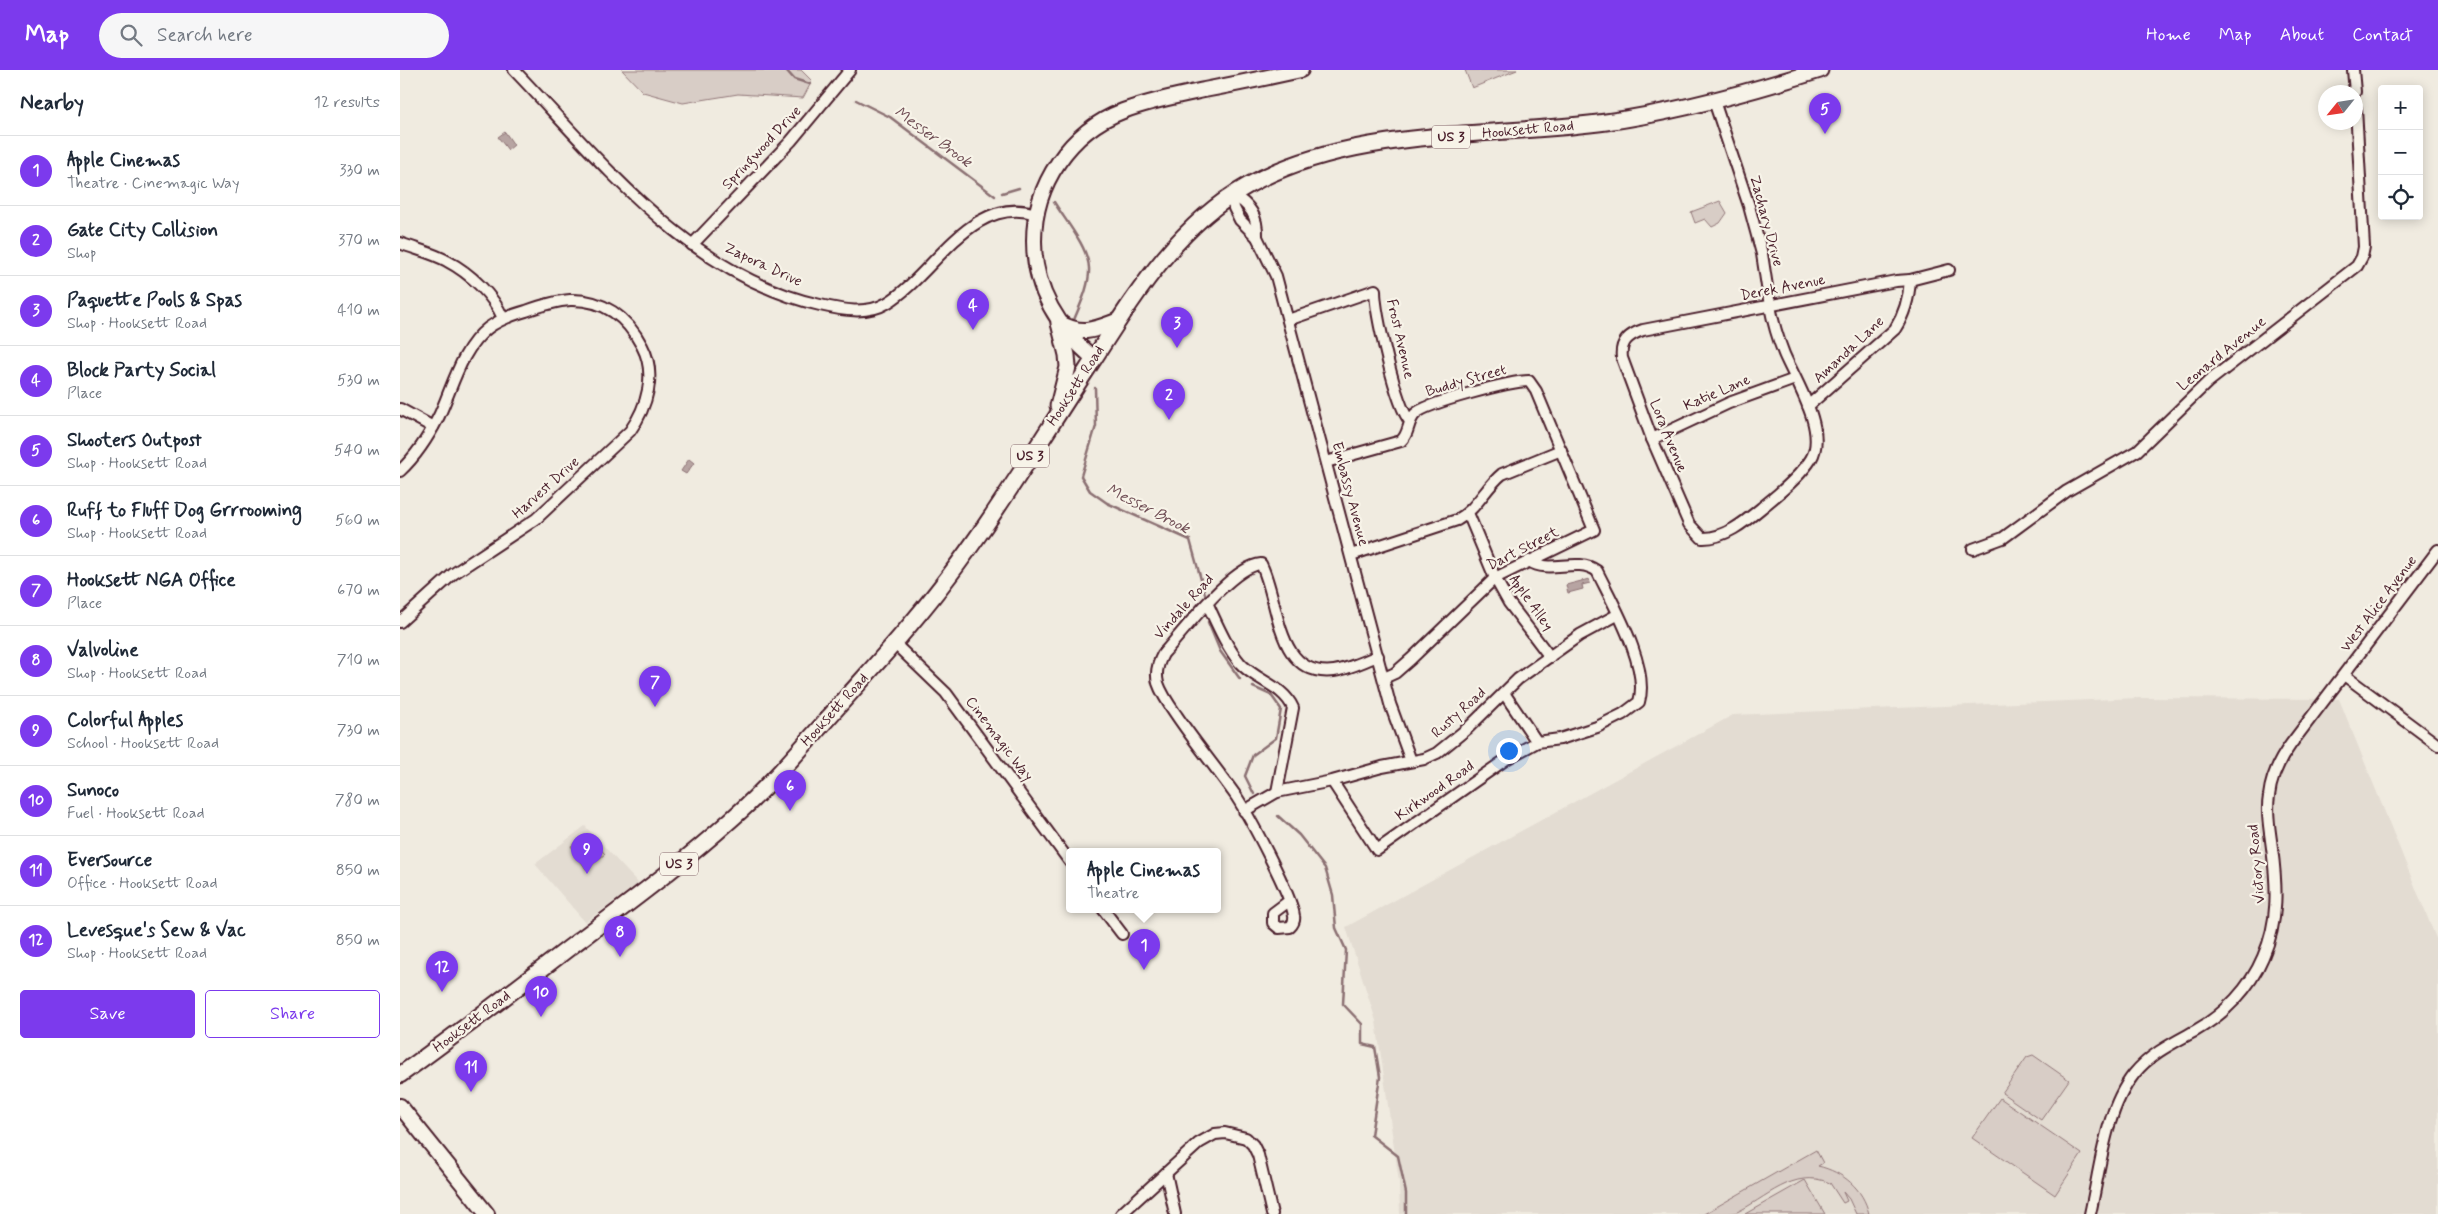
<!DOCTYPE html>
<meta charset="utf-8">
<style>
body{margin:0;font-family:Mynerve,sans-serif;background:#f6f6f7;color:#1f2937}
.controls{position:absolute;right:15px;top:15px;display:grid;overflow:hidden;border-radius:5px;box-shadow:0 2px 12px #0003}
.controls button{width:45px;height:45px;display:grid;place-items:center;padding:0;border:0;border-bottom:1px solid #e0e1e3;background:#fff;color:#1f2937;font:25px sans-serif}
.compass{position:absolute;left:1918px;top:15px;width:45px;height:45px;border-radius:50%;background:#fff;box-shadow:0 2px 12px #0003;rotate:240deg}
.you{position:absolute;left:1108px;top:680px;width:18px;height:18px;margin:-12px;border:4px solid #fff;border-radius:50%;background:#1a73e8;box-shadow:0 0 0 8px #1a73e833}
.badge{display:grid;place-items:center;width:32px;height:32px;border-radius:50%;background:#7c3aed;color:#fff;font-size:16px;font-weight:700}
.pin{position:absolute;translate:-50% -41px;filter:drop-shadow(0 1px 2px #0008)}
.pin::after{content:'';position:absolute;top:26px;width:18px;height:15px;background:inherit;clip-path:polygon(0 0,100% 0,50% 100%)}
.popup{position:absolute;left:666px;top:778px;width:155px;height:65px;box-sizing:border-box;display:grid;place-content:center;border-radius:5px;background:#fff;filter:drop-shadow(0 1px 4px #0005);font-size:16px;white-space:nowrap;color:#747a83}
.popup b{font-size:19px;color:#1f2937}
.popup::after{content:'';position:absolute;left:50%;top:100%;margin-left:-10px;border:10px solid transparent;border-top-color:#fff}
.list{margin:0;padding:0;list-style:none}
h2{display:flex;justify-content:space-between;align-items:center;height:65px;margin:0;padding:0 20px;font-size:21px}
h2 small{font-size:16px;font-weight:400;color:#747a83}
.list li{display:grid;grid-template-columns:32px 1fr auto;gap:15px;align-items:center;box-sizing:border-box;height:70px;padding:0 20px;border-top:1px solid #e0e1e3}
.list b{display:block;font-size:19px;white-space:nowrap}
.list p{margin:0;font-size:16px;white-space:nowrap;color:#747a83}
.list em{font-size:16px;font-style:normal;color:#747a83}
.actions{display:flex;gap:10px;padding:15px 20px}
.actions a{flex:1;padding:11px 0;border:1px solid #7c3aed;border-radius:5px;text-align:center;font-size:18px;color:#7c3aed}
.actions .main{background:#7c3aed;color:#fff}
.icon{flex:none;width:28px;height:28px;fill:none;stroke:currentColor;stroke-width:2;stroke-linecap:round;stroke-linejoin:round}
.map{position:relative;flex:none;width:2038px;height:1144px;overflow:hidden}
header{display:flex;align-items:center;gap:30px;box-sizing:border-box;height:70px;padding:0 25px;background:#7c3aed;color:#fff}
header strong{font-size:24px}
nav{display:flex;gap:28px;margin-inline-start:auto;font-size:18px}
.search{width:350px;height:45px;background:#f6f6f7;display:flex;align-items:center;gap:12px;box-sizing:border-box;padding:0 18px;border-radius:28px;color:#747a83;font-size:19px}
main{display:flex}
aside{flex:1;background:#fff}
.map>svg:first-child{display:block}
.built{fill:#e3dcd2}
.green{fill:#d8cdc6;stroke:#917678}
.water{fill:#b7a4a2;stroke:#8b6f72}
.lines{fill:none;stroke-linecap:round;stroke-linejoin:round}
.stream{stroke:#8b6f72;stroke-width:2.5}
.street-casing{stroke:#4a1f2b;stroke-width:14}
.secondary-casing{stroke:#4a1f2b;stroke-width:18}
.primary-casing{stroke:#4a1f2b;stroke-width:19}
.street{stroke:#f7f3e8;stroke-width:10}
.secondary{stroke:#f7f3e8;stroke-width:14}
.primary{stroke:#f7f3e8;stroke-width:15}
.labels{text-anchor:middle;dominant-baseline:central;stroke-width:4.5;stroke-linejoin:round;paint-order:stroke}
.shield{fill:#f7f3e8;stroke:#7e5f64;stroke-width:1}
.shield-label{font-size:14px;font-weight:bold;fill:#4a1f2b}
.street-label{font-size:15px;fill:#4a1f2b;stroke:#f7f3e8}
.water-label{font-size:16px;font-style:italic;fill:#704e55;stroke:#f7f3e8}
</style>
<header>
<strong>Map</strong>
<div class="search"><svg class="icon" aria-label="search" viewBox="0 0 24 24"><circle cx="10" cy="10" r="6"/><path d="M15 15l6 6"/></svg>Search here</div>
<nav><a>Home</a><a>Map</a><a>About</a><a>Contact</a></nav>
</header>
<main>
<aside>
<h2>Nearby<small>12 results</small></h2>
<ul class="list">
<li><span class="badge">1</span><div><b>Apple Cinemas</b><p>Theatre · Cinemagic Way</p></div><em>330 m</em></li>
<li><span class="badge">2</span><div><b>Gate City Collision</b><p>Shop</p></div><em>370 m</em></li>
<li><span class="badge">3</span><div><b>Paquette Pools &amp; Spas</b><p>Shop · Hooksett Road</p></div><em>410 m</em></li>
<li><span class="badge">4</span><div><b>Block Party Social</b><p>Place</p></div><em>530 m</em></li>
<li><span class="badge">5</span><div><b>Shooters Outpost</b><p>Shop · Hooksett Road</p></div><em>540 m</em></li>
<li><span class="badge">6</span><div><b>Ruff to Fluff Dog Grrrooming</b><p>Shop · Hooksett Road</p></div><em>560 m</em></li>
<li><span class="badge">7</span><div><b>Hooksett NGA Office</b><p>Place</p></div><em>670 m</em></li>
<li><span class="badge">8</span><div><b>Valvoline</b><p>Shop · Hooksett Road</p></div><em>710 m</em></li>
<li><span class="badge">9</span><div><b>Colorful Apples</b><p>School · Hooksett Road</p></div><em>730 m</em></li>
<li><span class="badge">10</span><div><b>Sunoco</b><p>Fuel · Hooksett Road</p></div><em>780 m</em></li>
<li><span class="badge">11</span><div><b>Eversource</b><p>Office · Hooksett Road</p></div><em>850 m</em></li>
<li><span class="badge">12</span><div><b>Levesque's Sew &amp; Vac</b><p>Shop · Hooksett Road</p></div><em>850 m</em></li>
</ul>
<div class="actions"><a class="main">Save</a><a>Share</a></div>
</aside>
<div class="map">
<svg width="2038" height="1144" viewBox="0 0 2038 1144">
<rect width="100%" height="100%" fill="#f0ebe0"/>
<filter id="ink" filterUnits="userSpaceOnUse"><feTurbulence type="fractalNoise" baseFrequency=".02" numOctaves="2"/><feDisplacementMap in="SourceGraphic" scale="10" xChannelSelector="R" yChannelSelector="G"/><feConvolveMatrix kernelMatrix="1 2 1 2 8 2 1 2 1" color-interpolation-filters="sRGB"/></filter>
<g filter="url(#ink)">
<g class="built">
<path d="M 1738,628 L 1939,629 L 2038,873 L 2038,1144 L 1000,1144 L 999,1112 L 976,951 L 946,857 L 1333,645 Z"/>
<path d="M 185,756 L 239,814 L 185,852 L 135,794 Z"/>
</g>
<g class="green">
<path d="M 222,0 L 401,0 L 412,11 L 403,28 L 338,24 L 283,33 L 243,22 Z"/>
<path d="M 1065,0 L 1117,0 L 1072,18 Z"/>
<path d="M 1320,131 L 1327,143 L 1320,153 L 1312,157 L 1305,149 L 1295,153 L 1291,142 Z"/>
<path d="M 188,765 L 205,784 L 186,799 L 171,776 Z"/>
<path d="M 1633,985 L 1669,1010 L 1641,1050 L 1602,1023 L 1627,987 Z"/>
<path d="M 1600,1028 L 1682,1084 L 1655,1125 L 1572,1068 Z"/>
<path d="M 1416,1080 L 1423,1093 L 1418,1096 C 1443,1102 1463,1118 1469,1144 L 1456,1144 L 1449,1129 L 1443,1122 L 1447,1131 L 1443,1133 L 1430,1113 C 1393,1097 1366,1129 1335,1143 C 1327,1144 1313,1144 1304,1144 Z"/>
<path d="M 1405,1110 L 1425,1144 L 1345,1144 Z"/>
</g>
<g class="water">
<path d="M 105,62 L 114,75 L 108,80 L 98,67 Z"/>
<path d="M 289,389 L 294,393 L 286,404 L 281,401 Z"/>
<path d="M 1189,509 L 1190,513 L 1182,515 L 1183,519 L 1168,523 L 1166,515 Z"/>
</g>
<g class="lines">
<g class="stream">
<path d="M 386,0 L 394,9 L 410,14"/>
<path d="M 456,30 L 490,47 L 595,126"/>
<path d="M 602,123 L 619,118"/>
<path d="M 654,132 C 665,150 688,177 689,198 C 690,215 680,235 674,250"/>
<path d="M 695,318 L 696,356 L 681,406 L 690,421 L 707,433 L 790,470 L 805,524"/>
<path d="M 808,552 L 820,581 L 840,609"/>
<path d="M 853,617 L 871,625 L 881,639 L 876,668 L 853,685 L 845,706 L 854,724"/>
<path d="M 878,746 L 899,765 L 925,798 L 933,825 L 936,858 L 946,880 L 943,934 L 962,954 L 962,974 L 975,977 L 980,1007 L 971,1065 L 998,1086 L 1006,1123 L 1006,1144"/>
</g>
<g class="street-casing">
<g id="street">
<path d="M 114,0 C 202,92 290,206 420,235 C 442,240 467,245 487,233 C 535,204 571,123 637,144"/>
<path d="M 1953,0 L 1955,22"/>
<path d="M 1314,31 L 1349,136 L 1362,184 L 1370,236 C 1373,252 1378,269 1384,284 C 1395,310 1428,361 1411,389 C 1401,405 1380,423 1365,435 C 1348,449 1326,469 1302,468 L 1289,454 L 1252,369 L 1222,288 C 1220,272 1228,265 1243,260 L 1496,211 L 1510,210 L 1549,200"/>
<path d="M 832,124 L 834,138 L 840,150 L 857,167 L 876,206 L 990,634 L 1011,691"/>
<path d="M 832,124 C 850,135 858,146 857,167"/>
<path d="M 0,173 C 15,179 33,183 47,191 C 70,203 93,225 103,248"/>
<path d="M 292,175 L 391,71 L 450,0"/>
<path d="M 888,250 L 975,220 C 975,242 996,337 1010,351"/>
<path d="M 1408,336 L 1495,259 C 1504,245 1509,227 1510,210"/>
<path d="M 0,339 L 33,357"/>
<path d="M 1252,369 L 1329,333 L 1395,309"/>
<path d="M 926,392 L 1001,371 C 1010,363 1007,352 1015,344 C 1026,333 1111,311 1129,311 L 1136,321 L 1194,460 L 1095,508 L 1011,589 L 995,603 L 984,608"/>
<path d="M 0,401 C 16,386 29,366 39,346 C 53,316 61,279 88,258 C 100,249 112,245 126,241 C 140,236 155,231 170,230 C 203,229 227,247 242,276 C 257,304 247,337 230,361 L 136,449 L 53,504 L 0,552"/>
<path d="M 1068,443 L 1095,508 L 1109,533 L 1150,587"/>
<path d="M 1573,479 L 1603,468 L 1667,421 L 1737,381 L 1808,312 L 1957,196 L 1962,187 L 1964,177 L 1956,39"/>
<path d="M 951,485 L 1057,450 C 1077,439 1085,418 1102,404 L 1161,380"/>
<path d="M 808,535 C 817,554 826,576 840,593 C 856,611 883,615 893,638 L 877,722"/>
<path d="M 494,573 L 546,623 L 670,792"/>
<path d="M 1944,605 L 2038,675"/>
<path d="M 1104,623 L 1137,672"/>
<path d="M 932,711 L 977,780 L 1108,688 L 1137,672 L 1160,669 L 1197,657 L 1223,644 L 1239,632 C 1250,597 1213,534 1197,501 C 1176,486 1150,505 1129,491"/>
<path d="M 844,741 L 877,722 L 932,711 L 982,697 L 1024,689 L 1037,683 L 1068,658 L 1118,609 L 1180,565 L 1217,545"/>
<path d="M 889,831 L 873,843 L 873,853 L 879,858 L 890,857 C 893,854 895,851 894,846 C 892,826 849,746 836,726 C 817,699 796,674 777,646 C 770,636 762,625 758,613 C 755,602 758,593 763,584 C 784,561 832,496 861,494 C 880,531 875,608 934,601 C 949,599 964,591 978,586"/>
<path d="M 703,839 L 722,864"/>
<path d="M 766,1103 L 775,1144"/>
<path d="M 721,1144 L 799,1073 L 815,1064 L 825,1063 L 846,1068 L 853,1075 L 858,1085 L 872,1144"/>
<path d="M 1690,1144 C 1700,1100 1705,1040 1734,1004 C 1750,984 1773,973 1795,961 C 1825,944 1850,918 1863,887 C 1879,851 1877,816 1872,778 C 1870,761 1866,743 1869,726 C 1871,707 1880,689 1891,674 L 2038,480"/>
</g>
</g>
<g class="secondary-casing">
<g id="secondary">
<path d="M 694,289 C 658,258 634,220 634,171 C 634,114 670,61 723,41 C 749,31 777,26 804,20 C 836,14 869,7 901,0"/>
<path d="M 0,1036 L 87,1144"/>
</g>
</g>
<g class="primary-casing">
<g id="primary">
<path d="M 659,253 C 683,266 694,260 718,251"/>
<path d="M 658,336 L 668,297 L 667,285 L 659,253"/>
<path d="M 0,1005 C 57,964 113,921 169,878 C 225,836 282,794 334,747 C 369,716 399,681 429,647 C 457,615 487,583 514,550 C 579,473 631,385 686,301 C 731,232 774,157 847,116 C 950,57 1090,68 1206,52 C 1278,42 1350,22 1420,0"/>
</g>
</g>
<use href="#street" class="street"/>
<use href="#secondary" class="secondary"/>
<use href="#primary" class="primary"/>
</g>
</g>
<g class="labels">
<g class="shield">
<rect x="1032" y="55.5" width="38" height="23" rx="4"/>
<rect x="611" y="374.5" width="38" height="23" rx="4"/>
<rect x="260" y="782.5" width="38" height="23" rx="4"/>
</g>
<g class="shield-label">
<text x="1051" y="67">US 3</text>
<text x="630" y="386">US 3</text>
<text x="279" y="794">US 3</text>
</g>
<g class="street-label">
<text transform="translate(1128 60) rotate(-5)">Hooksett Road</text>
<text transform="translate(362 78) rotate(-47)">Springwood Drive</text>
<text transform="translate(1366 151) rotate(75)">Zachary Drive</text>
<text transform="translate(363 195) rotate(25)">Zapora Drive</text>
<text transform="translate(1383 218) rotate(-11)">Derek Avenue</text>
<text transform="translate(1000 269) rotate(77)">Frost Avenue</text>
<text transform="translate(1449 280) rotate(-43)">Amanda Lane</text>
<text transform="translate(1822 284) rotate(-39)">Leonard Avenue</text>
<text transform="translate(1066 311) rotate(-16)">Buddy Street</text>
<text transform="translate(676 316) rotate(-57)">Hooksett Road</text>
<text transform="translate(1317 323) rotate(-23)">Katie Lane</text>
<text transform="translate(1268 366) rotate(68)">Lora Avenue</text>
<text transform="translate(146 418) rotate(-42)">Harvest Drive</text>
<text transform="translate(950 424) rotate(75)">Embassy Avenue</text>
<text transform="translate(1123 479) rotate(-27)">Dart Street</text>
<text transform="translate(1131 533) rotate(55)">Apple Alley</text>
<text transform="translate(1979 534) rotate(-53)">West Alice Avenue</text>
<text transform="translate(784 537) rotate(-48)">Vindale Road</text>
<text transform="translate(435 640) rotate(-48)">Hooksett Road</text>
<text transform="translate(1059 643) rotate(-42)">Rusty Road</text>
<text transform="translate(599 669) rotate(53)">Cinemagic Way</text>
<text transform="translate(1035 721) rotate(-35)">Kirkwood Road</text>
<text transform="translate(1857 794) rotate(-95)">Victory Road</text>
<text transform="translate(72 952) rotate(-37)">Hooksett Road</text>
</g>
<g class="water-label">
<text transform="translate(533 67) rotate(36)">Messer Brook</text>
<text transform="translate(748 439) rotate(27)">Messer Brook</text>
</g>
</g>
</svg>
<div class="controls">
<button>+</button>
<button>−</button>
<button><svg class="icon" aria-label="locate" viewBox="0 0 24 24"><circle cx="12" cy="12" r="6"/><path d="M12 2v4M12 18v4M2 12h4M18 12h4"/></svg></button>
</div>
<svg class="compass" viewBox="-18 -18 36 36"><path d="M0-13l5 13h-10z" fill="#e53935"/><path d="M0 13l5-13h-10z" fill="#747a83"/></svg>
<div class="you"></div>
<div class="pin badge" style="left:744px;top:900px">1</div>
<div class="popup"><b>Apple Cinemas</b>Theatre</div>
<div class="pin badge" style="left:769px;top:350px">2</div>
<div class="pin badge" style="left:777px;top:278px">3</div>
<div class="pin badge" style="left:573px;top:260px">4</div>
<div class="pin badge" style="left:1425px;top:64px">5</div>
<div class="pin badge" style="left:390px;top:741px">6</div>
<div class="pin badge" style="left:255px;top:637px">7</div>
<div class="pin badge" style="left:220px;top:887px">8</div>
<div class="pin badge" style="left:187px;top:804px">9</div>
<div class="pin badge" style="left:141px;top:947px">10</div>
<div class="pin badge" style="left:71px;top:1022px">11</div>
<div class="pin badge" style="left:42px;top:922px">12</div>
</div>
</main>
